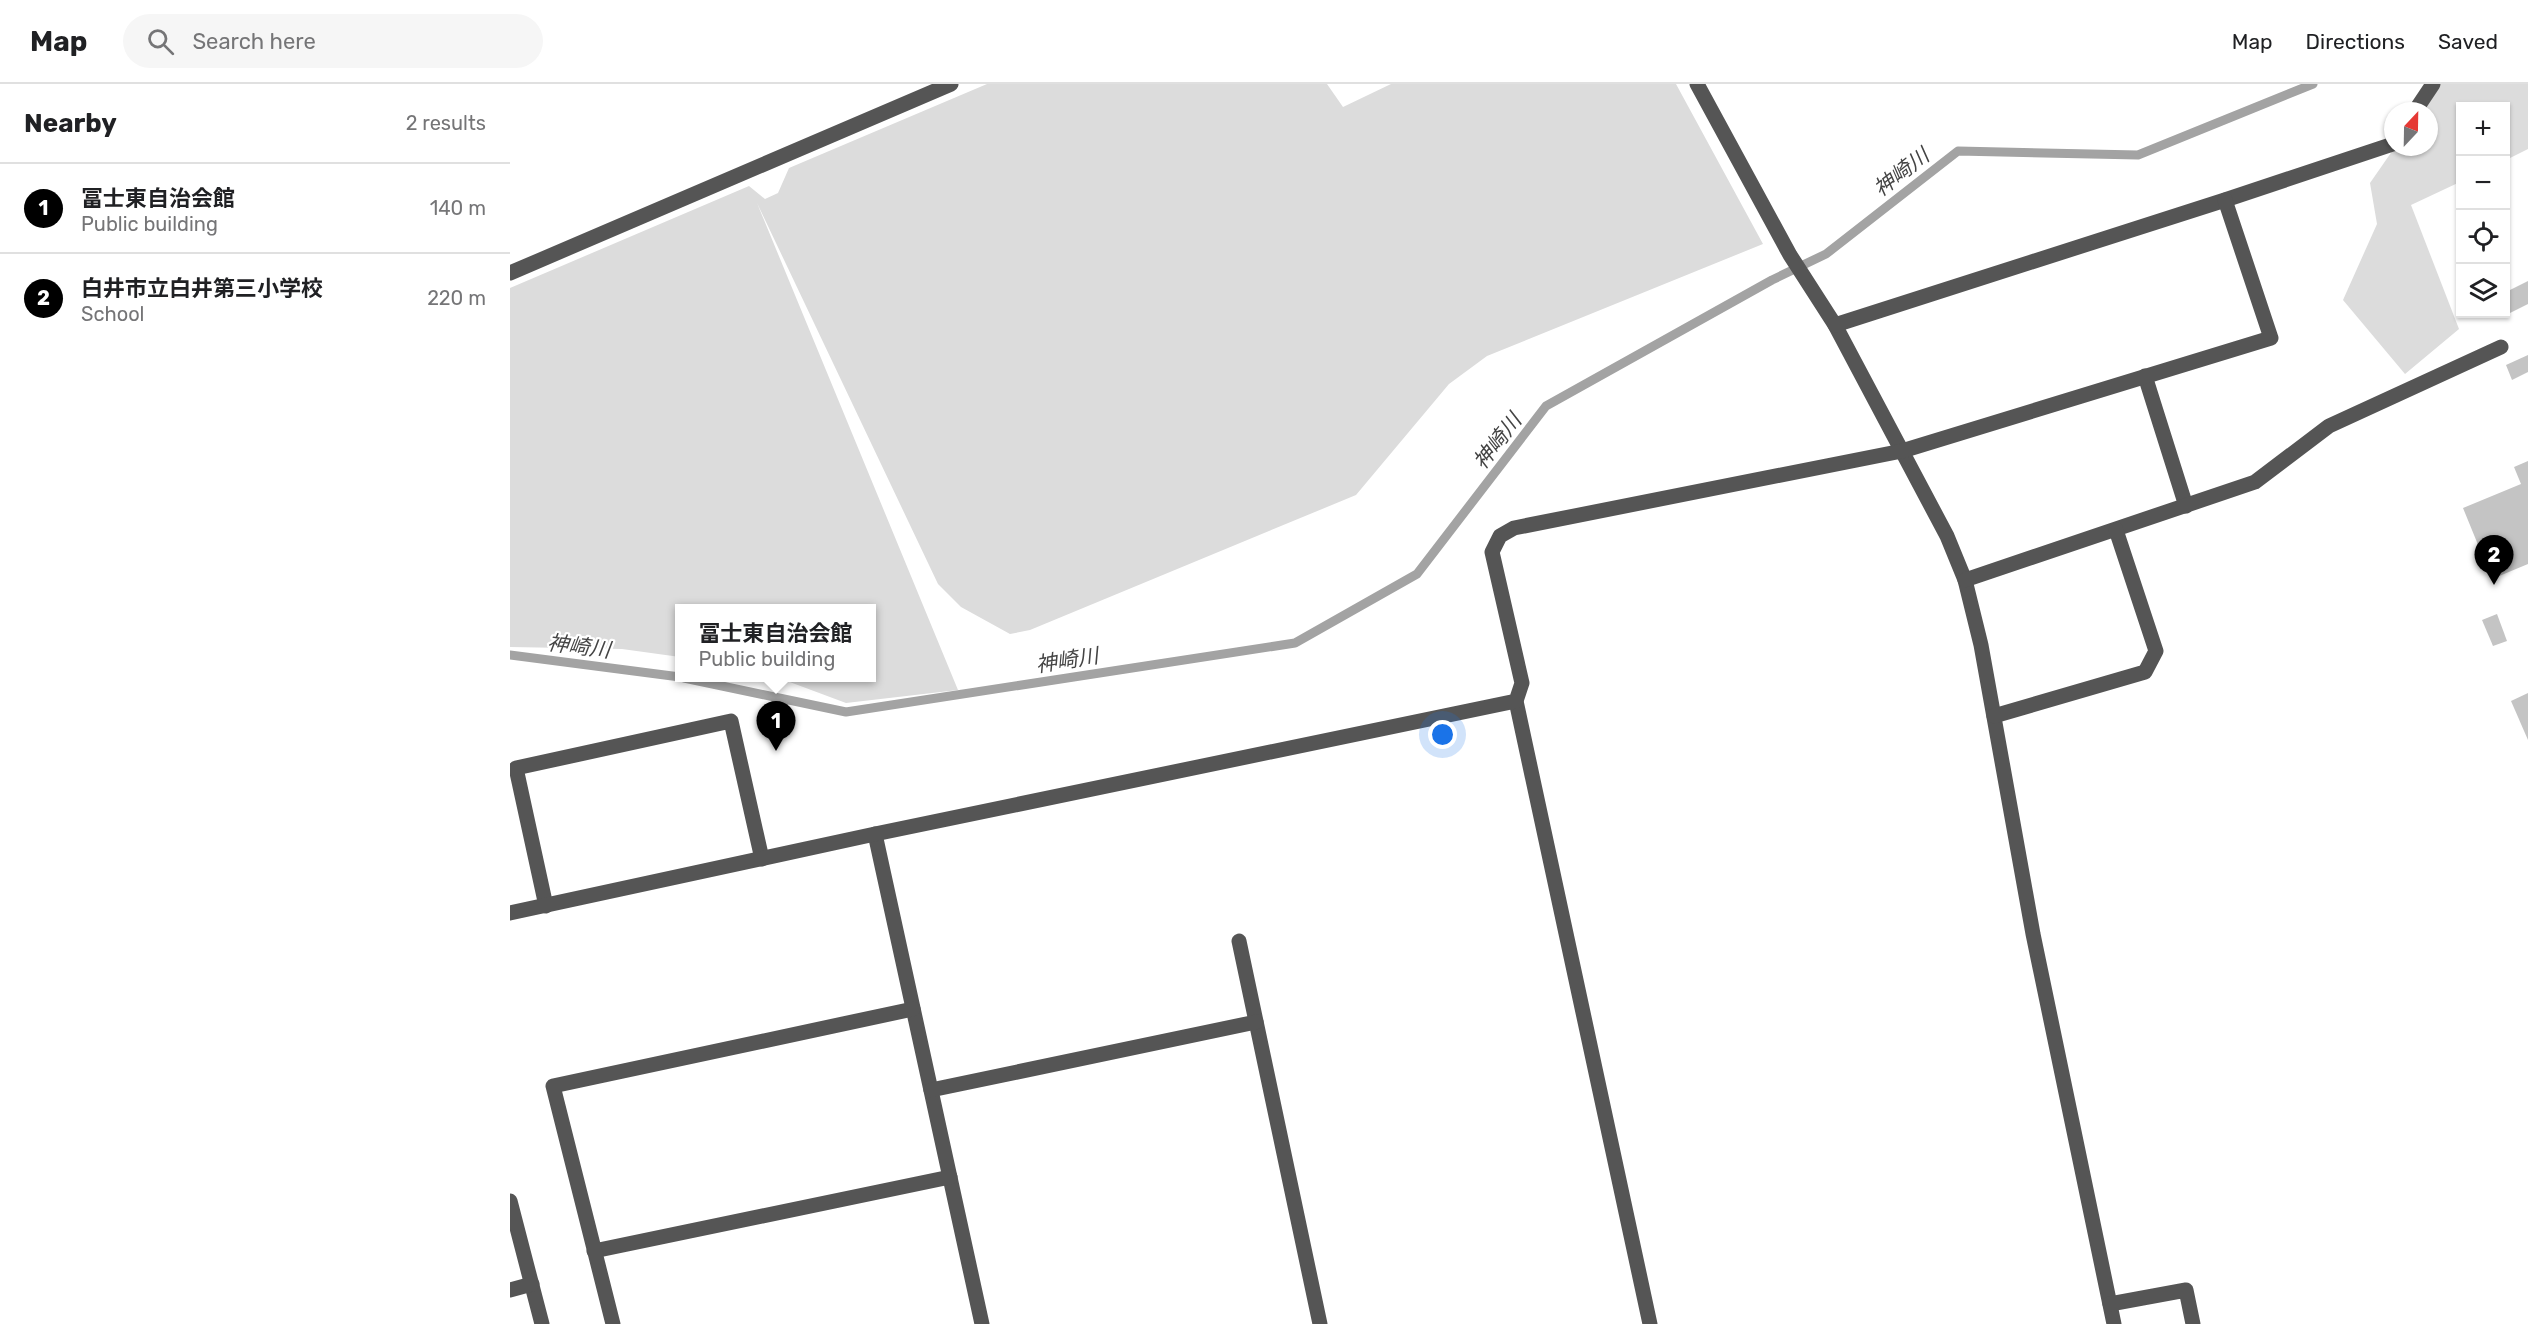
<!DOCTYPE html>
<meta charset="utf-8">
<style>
body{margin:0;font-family:Rubik,"Noto Sans JP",sans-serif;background:#f6f6f6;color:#202124}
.controls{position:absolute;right:18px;top:18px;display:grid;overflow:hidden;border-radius:0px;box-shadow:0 2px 4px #0004}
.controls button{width:54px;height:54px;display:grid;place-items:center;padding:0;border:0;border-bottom:2px solid #e0e0e0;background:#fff;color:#202124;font:30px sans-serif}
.compass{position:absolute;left:1874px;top:18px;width:54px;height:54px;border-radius:50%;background:#fff;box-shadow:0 2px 4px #0004;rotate:22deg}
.you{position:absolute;left:933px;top:651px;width:21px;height:21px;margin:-15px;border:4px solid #fff;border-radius:50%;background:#1a73e8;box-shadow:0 0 0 9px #1a73e833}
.badge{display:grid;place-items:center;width:39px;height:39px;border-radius:50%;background:#000;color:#fff;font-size:20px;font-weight:700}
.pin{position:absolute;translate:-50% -50px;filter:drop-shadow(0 2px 3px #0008)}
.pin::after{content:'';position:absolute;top:32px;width:21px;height:18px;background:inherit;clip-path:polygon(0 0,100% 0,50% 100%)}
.popup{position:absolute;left:165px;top:520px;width:201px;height:78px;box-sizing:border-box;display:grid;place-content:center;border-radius:0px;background:#fff;filter:drop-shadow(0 2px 4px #0005);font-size:20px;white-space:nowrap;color:#757577}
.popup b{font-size:22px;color:#202124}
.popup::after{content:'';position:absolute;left:50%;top:100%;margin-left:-12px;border:12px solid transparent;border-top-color:#fff}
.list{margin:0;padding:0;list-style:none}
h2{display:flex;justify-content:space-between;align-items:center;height:78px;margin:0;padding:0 24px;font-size:26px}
h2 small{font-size:20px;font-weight:400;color:#757577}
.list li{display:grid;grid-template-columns:39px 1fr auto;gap:18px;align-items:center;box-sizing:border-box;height:90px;padding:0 24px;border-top:2px solid #e0e0e0}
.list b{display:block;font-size:22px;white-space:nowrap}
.list p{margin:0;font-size:20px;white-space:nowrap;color:#757577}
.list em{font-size:20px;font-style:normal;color:#757577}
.icon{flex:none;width:33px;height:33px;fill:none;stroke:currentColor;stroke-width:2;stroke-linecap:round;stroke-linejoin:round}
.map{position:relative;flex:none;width:2018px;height:1240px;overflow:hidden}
header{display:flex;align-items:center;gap:36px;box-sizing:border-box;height:84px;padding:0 30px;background:#fff;border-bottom:2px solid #e0e0e0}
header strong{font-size:28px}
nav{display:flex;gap:33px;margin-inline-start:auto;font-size:21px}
.search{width:420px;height:54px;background:#f6f6f6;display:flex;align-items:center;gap:15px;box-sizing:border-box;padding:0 21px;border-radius:33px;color:#757577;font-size:22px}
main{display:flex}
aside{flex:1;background:#fff}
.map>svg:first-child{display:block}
.green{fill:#dcdcdc}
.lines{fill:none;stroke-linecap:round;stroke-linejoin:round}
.stream{stroke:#a3a3a3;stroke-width:9}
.building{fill:#c4c4c4}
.minor{stroke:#555;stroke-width:15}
.labels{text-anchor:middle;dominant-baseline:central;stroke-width:4.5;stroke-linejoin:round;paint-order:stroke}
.water-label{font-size:21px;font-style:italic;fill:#444;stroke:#fff}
</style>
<header>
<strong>Map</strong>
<div class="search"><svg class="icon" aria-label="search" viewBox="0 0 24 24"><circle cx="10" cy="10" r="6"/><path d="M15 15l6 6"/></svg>Search here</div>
<nav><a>Map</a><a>Directions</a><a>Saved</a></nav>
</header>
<main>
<aside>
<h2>Nearby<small>2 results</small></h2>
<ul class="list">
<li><span class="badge">1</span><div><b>冨士東自治会館</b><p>Public building</p></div><em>140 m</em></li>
<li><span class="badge">2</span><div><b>白井市立白井第三小学校</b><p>School</p></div><em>220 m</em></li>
</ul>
</aside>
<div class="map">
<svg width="2018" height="1240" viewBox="0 0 2018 1240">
<rect width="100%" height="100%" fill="#fff"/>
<g class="green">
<path d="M 477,0 L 817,0 L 833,23 L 881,0 L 1166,0 L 1253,160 L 977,272 L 939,300 L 846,411 L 520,546 L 500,550 L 451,523 L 428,500 L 247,119 L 448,606 L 336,619 L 269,594 L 362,594 L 362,524 L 170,524 L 170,573 L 112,565 L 0,563 L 0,204 L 239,102 L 255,115 L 268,109 L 279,84 Z"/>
<path d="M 1928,0 L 2018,0 L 2018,65 L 1996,76 L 1996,22 L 1950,22 L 1950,98 L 1901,121 L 1949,245 L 1895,290 L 1833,216 L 1867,140 L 1860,99 L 1885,63 L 1919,63 L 1919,27 L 1910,27 Z"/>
</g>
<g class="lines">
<g class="stream">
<path d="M 0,571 L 170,593"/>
<path d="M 174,594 L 336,628 L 785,559 L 907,490 L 1036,322 L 1262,196 L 1316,170 L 1448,67 L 1628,71 L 1803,0"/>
</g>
</g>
<g class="building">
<path d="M 2018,197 L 2018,220 L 1998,230 L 1996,224 L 1996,208 Z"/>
<path d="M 2018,271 L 2018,288 L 2002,296 L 1996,281 Z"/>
<path d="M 2018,377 L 2018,480 L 1982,495 L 1953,424 L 2011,400 L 2004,383 Z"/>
<path d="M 1987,530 L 1997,557 L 1983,562 L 1972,536 Z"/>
<path d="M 2018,609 L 2018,656 L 2001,617 Z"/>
</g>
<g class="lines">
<g class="minor">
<path d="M 1187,0 L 1280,171 L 1325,241 L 1437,452 L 1455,496 L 1471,561 L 1523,850 L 1604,1240"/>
<path d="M 1905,27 L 1923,0"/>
<path d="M 0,189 L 441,0"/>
<path d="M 1325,241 L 1715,116 L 1883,60"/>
<path d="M 1635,292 L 1676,422"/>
<path d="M 1455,496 L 1745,398 L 1819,342 L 1991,263"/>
<path d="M 1006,617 L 1140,1240"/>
<path d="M 1484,632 L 1635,588 L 1646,567 L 1606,446"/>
<path d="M 365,750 L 472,1240"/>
<path d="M 36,822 L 6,684 L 221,637 L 252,775"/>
<path d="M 0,829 L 365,750 L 1006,617 L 1012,599 L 982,468 L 990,452 L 1004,444 L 1392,367 L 1761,254 L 1715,116"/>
<path d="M 729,857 L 810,1240"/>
<path d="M 421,1006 L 746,938"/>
<path d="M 0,1117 L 32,1240"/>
<path d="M 84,1167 L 440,1093"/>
<path d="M 0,1206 L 22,1200"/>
<path d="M 1600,1220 L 1676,1206 L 1683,1240"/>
<path d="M 103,1240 L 43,1002 L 403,925"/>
</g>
</g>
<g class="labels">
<g class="water-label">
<text transform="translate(1391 88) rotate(-38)">神崎川</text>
<text transform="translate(987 357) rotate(-52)">神崎川</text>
<text transform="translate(69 562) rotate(7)">神崎川</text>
<text transform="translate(557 576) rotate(-9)">神崎川</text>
</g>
</g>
</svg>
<div class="controls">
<button>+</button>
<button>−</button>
<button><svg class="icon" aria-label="locate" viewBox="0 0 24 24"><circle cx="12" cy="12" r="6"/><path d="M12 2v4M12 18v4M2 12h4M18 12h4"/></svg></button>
<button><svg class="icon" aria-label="layers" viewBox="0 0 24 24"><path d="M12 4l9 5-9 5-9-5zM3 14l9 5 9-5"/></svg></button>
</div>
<svg class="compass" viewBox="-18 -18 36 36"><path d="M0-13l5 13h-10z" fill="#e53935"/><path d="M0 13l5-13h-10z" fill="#757577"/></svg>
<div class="you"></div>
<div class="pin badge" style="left:266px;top:667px">1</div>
<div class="popup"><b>冨士東自治会館</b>Public building</div>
<div class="pin badge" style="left:1984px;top:501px">2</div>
</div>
</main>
